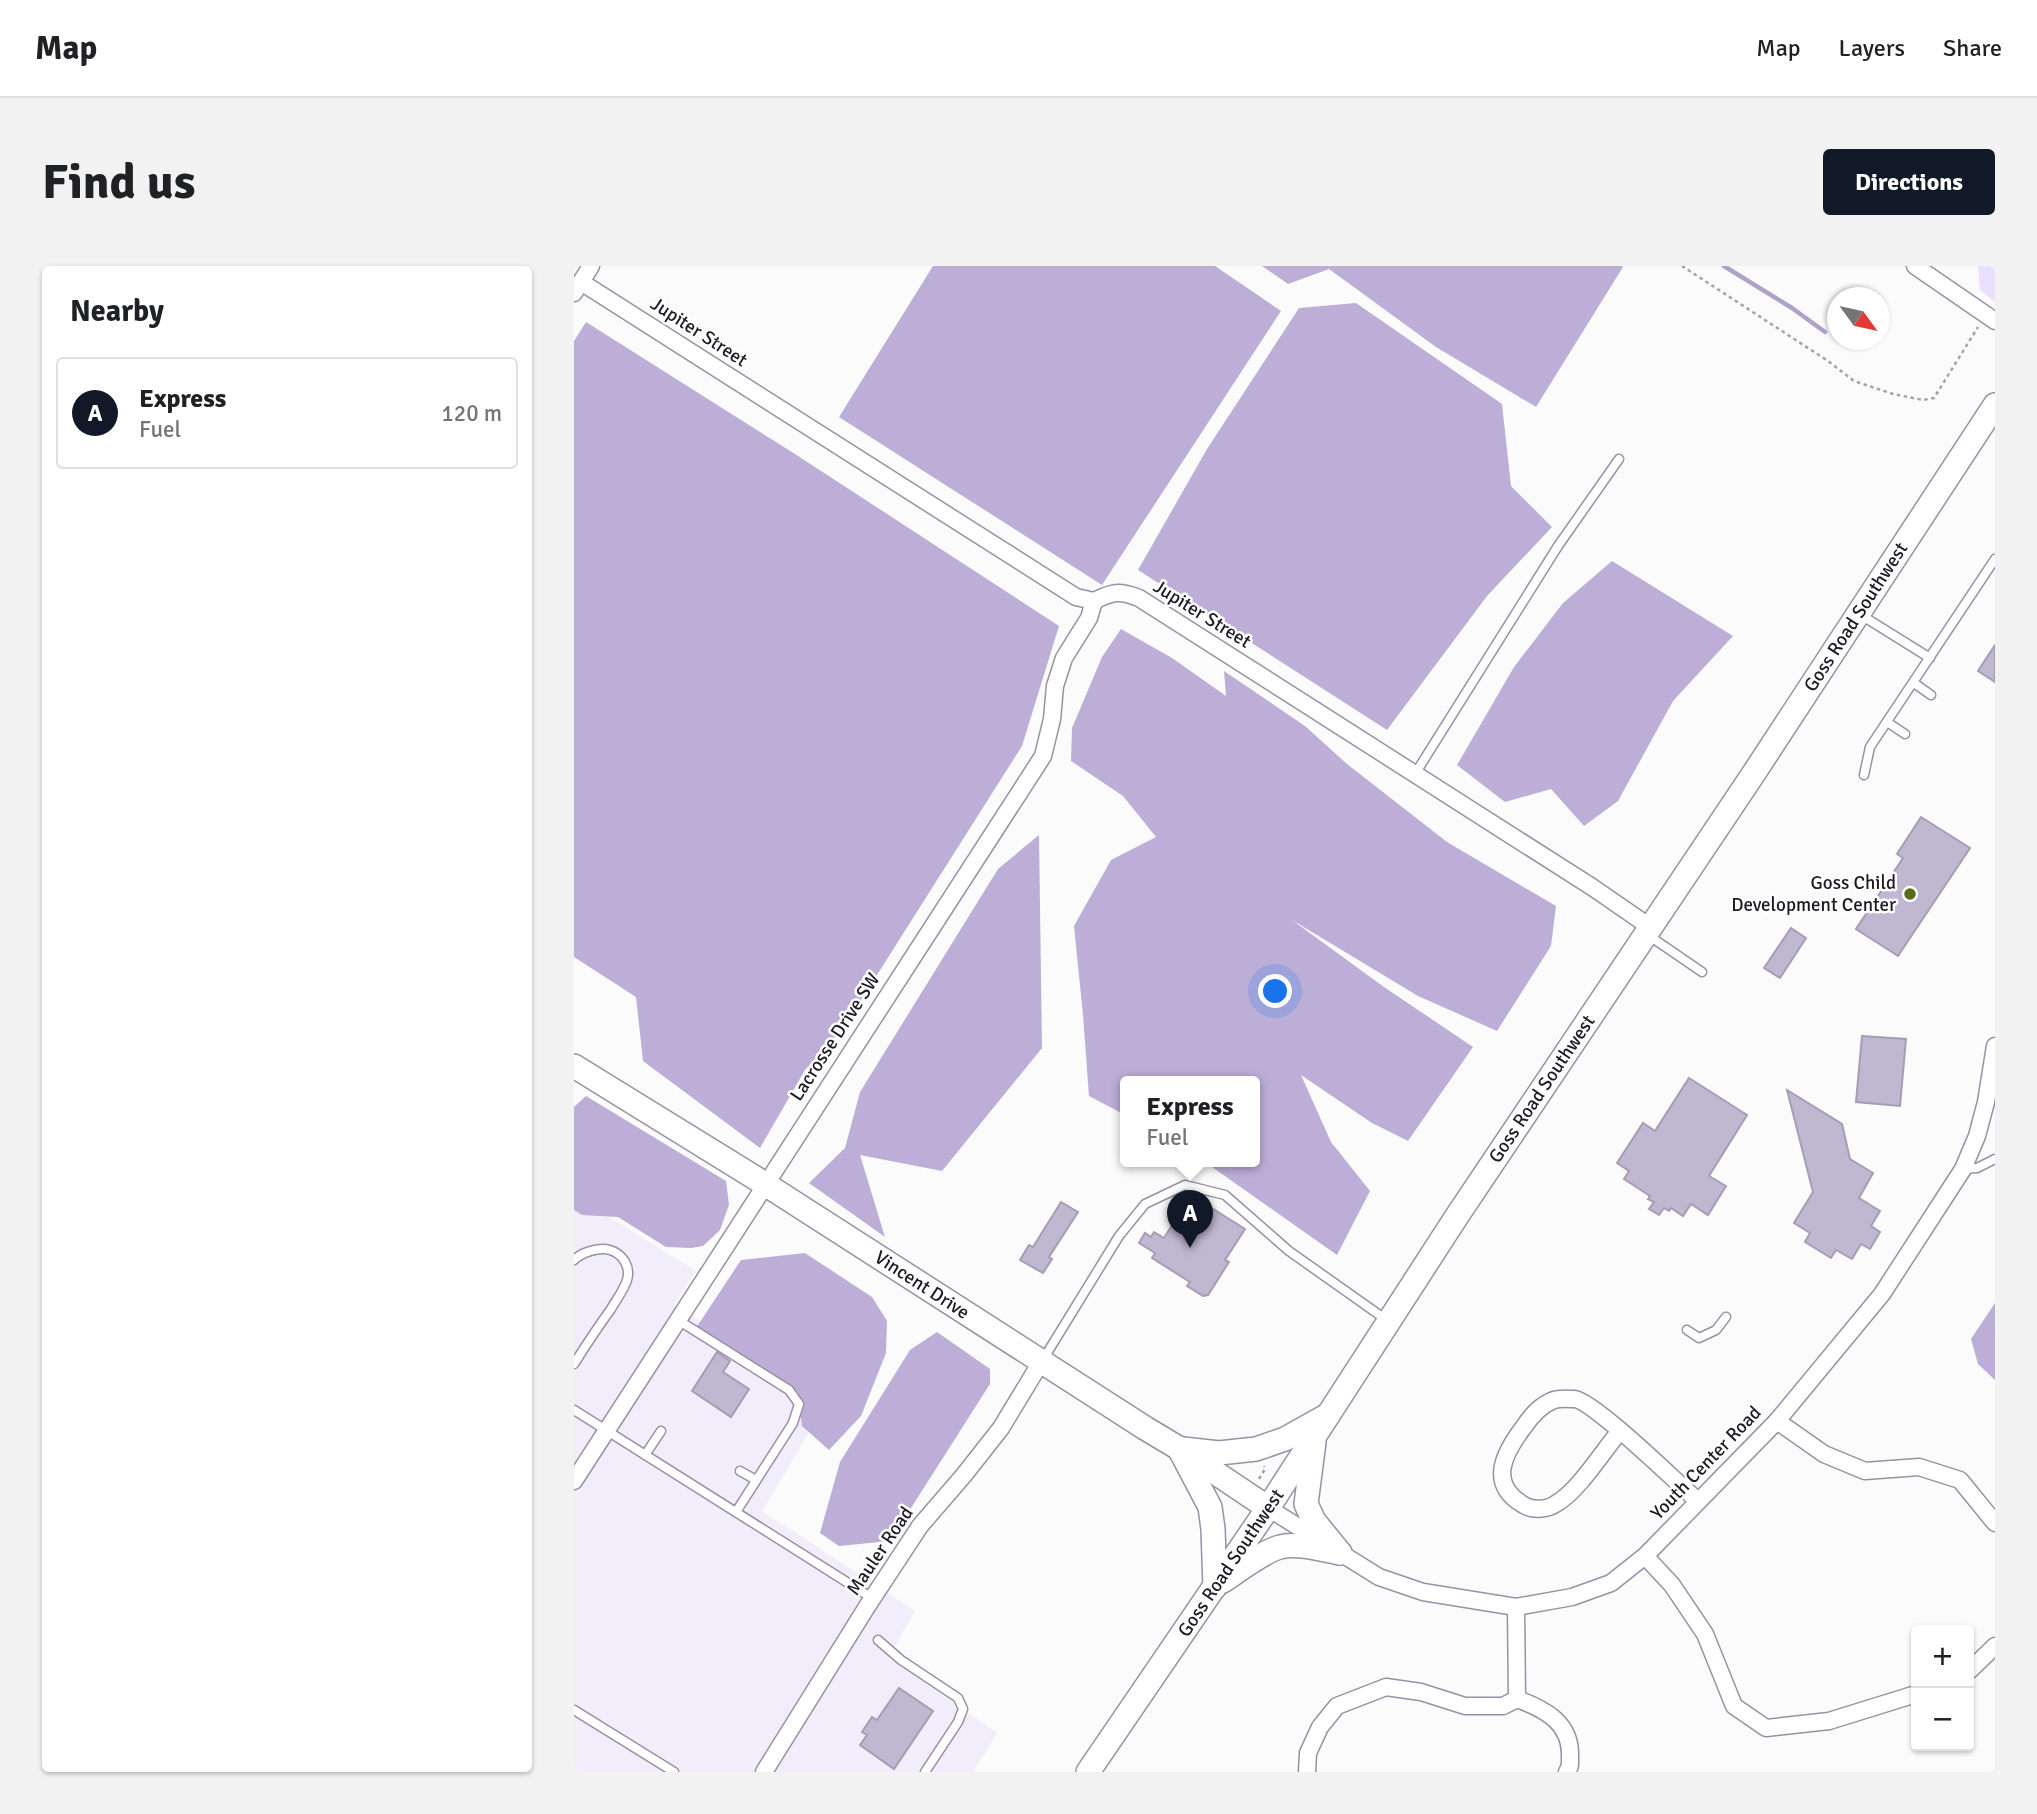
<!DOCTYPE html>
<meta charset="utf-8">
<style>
body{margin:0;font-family:Signika,sans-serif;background:#f2f2f2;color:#202124}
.controls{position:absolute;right:21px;bottom:21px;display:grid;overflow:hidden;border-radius:7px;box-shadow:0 2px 5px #0004}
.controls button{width:63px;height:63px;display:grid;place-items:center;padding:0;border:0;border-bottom:2px solid #e0e0e0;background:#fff;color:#202124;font:35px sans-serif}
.compass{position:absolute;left:1253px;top:21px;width:63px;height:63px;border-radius:50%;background:#fff;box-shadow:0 2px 5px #0004;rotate:123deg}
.you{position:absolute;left:702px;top:726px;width:24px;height:24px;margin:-18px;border:5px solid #fff;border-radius:50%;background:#1a73e8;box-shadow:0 0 0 10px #1a73e833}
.badge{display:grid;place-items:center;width:46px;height:46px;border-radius:50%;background:#111827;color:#fff;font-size:23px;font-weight:700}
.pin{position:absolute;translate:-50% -58px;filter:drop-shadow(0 2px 4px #0008)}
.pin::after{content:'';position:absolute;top:37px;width:24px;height:21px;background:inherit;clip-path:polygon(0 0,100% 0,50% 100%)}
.popup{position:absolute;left:546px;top:810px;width:140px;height:91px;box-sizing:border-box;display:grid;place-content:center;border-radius:7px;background:#fff;filter:drop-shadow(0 2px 5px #0005);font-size:23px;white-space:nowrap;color:#757577}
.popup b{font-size:26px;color:#202124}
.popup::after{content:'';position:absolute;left:50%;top:100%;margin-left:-14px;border:14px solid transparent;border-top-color:#fff}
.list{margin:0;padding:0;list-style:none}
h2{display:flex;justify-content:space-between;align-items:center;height:91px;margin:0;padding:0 28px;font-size:30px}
h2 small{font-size:23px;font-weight:400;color:#757577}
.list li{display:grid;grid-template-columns:46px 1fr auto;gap:21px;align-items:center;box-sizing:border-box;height:112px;margin:0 14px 14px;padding:0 14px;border:2px solid #e0e0e0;border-radius:7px}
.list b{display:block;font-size:26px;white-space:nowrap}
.list p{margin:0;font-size:23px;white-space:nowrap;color:#757577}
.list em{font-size:23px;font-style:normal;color:#757577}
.map{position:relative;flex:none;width:1421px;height:1506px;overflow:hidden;border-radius:7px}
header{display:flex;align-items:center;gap:42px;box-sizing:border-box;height:98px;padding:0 35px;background:#fff;border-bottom:2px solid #e0e0e0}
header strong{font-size:33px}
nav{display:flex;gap:38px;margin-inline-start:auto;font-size:24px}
.intro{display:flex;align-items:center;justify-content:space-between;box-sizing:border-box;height:168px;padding:0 42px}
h1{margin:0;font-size:49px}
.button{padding:18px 32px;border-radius:7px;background:#111827;color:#fff;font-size:24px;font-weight:700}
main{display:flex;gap:42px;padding:0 42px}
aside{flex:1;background:#fff;border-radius:7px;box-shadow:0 2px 5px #0004}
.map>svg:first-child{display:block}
.built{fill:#f2edfa}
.green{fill:#eadffe}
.forest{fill:#bdaed7}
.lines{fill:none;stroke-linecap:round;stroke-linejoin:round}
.stream{stroke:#b0a1c9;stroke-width:4.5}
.building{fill:#c0b7d0;stroke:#a69db5;stroke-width:2}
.lane-casing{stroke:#9990a7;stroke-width:11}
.street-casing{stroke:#9990a7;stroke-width:19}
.secondary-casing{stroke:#9990a7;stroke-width:26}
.path{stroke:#a4a3a6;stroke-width:2.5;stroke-dasharray:3.5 3.5;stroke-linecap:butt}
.lane{stroke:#fff;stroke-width:8}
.street{stroke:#fff;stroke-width:16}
.secondary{stroke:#fff;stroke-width:23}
.poi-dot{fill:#596d1a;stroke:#fff;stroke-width:2.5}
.labels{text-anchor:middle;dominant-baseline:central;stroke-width:5;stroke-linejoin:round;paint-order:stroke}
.street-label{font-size:19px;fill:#1e1a23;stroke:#fff}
.poi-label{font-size:19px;fill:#1e1a23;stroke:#fff;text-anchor:end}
</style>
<header>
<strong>Map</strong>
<nav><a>Map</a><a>Layers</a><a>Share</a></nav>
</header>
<div class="intro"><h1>Find us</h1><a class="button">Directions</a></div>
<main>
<aside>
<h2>Nearby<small></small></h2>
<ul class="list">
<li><span class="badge">A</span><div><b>Express</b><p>Fuel</p></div><em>120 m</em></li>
</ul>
</aside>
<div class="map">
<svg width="1421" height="1506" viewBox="0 0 1421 1506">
<rect width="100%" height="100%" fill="#fbfbfb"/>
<path class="built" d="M 0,929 L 122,1005 L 100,1038 L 252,1138 L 188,1245 L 341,1345 L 314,1392 L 423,1467 L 399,1506 L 0,1506 Z"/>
<path class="green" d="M 1404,0 L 1421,0 L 1421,36 L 1406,24 Z"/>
<g class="forest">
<path d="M 359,0 L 641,0 L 707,45 L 528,319 L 265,151 Z"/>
<path d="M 688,0 L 1048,0 L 1049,1 L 962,141 L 862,81 L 755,3 L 714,18 Z"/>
<path d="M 782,37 L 928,138 L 937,220 L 978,261 L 913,330 L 813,464 L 564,304 L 633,183 L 725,42 Z"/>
<path d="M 12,56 L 221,188 L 485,360 L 448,480 L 270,761 L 231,804 L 186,882 L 69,795 L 62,731 L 0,691 L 0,75 Z"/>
<path d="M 1038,295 L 1159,370 L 1099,435 L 1044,535 L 1010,560 L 977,523 L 931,536 L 883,499 L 940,401 L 989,337 Z"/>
<path d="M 547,363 L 598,392 L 652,430 L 650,405 L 731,460 L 773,498 L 873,576 L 982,640 L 977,680 L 923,765 L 844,730 L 718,654 L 810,721 L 899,781 L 834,875 L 798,857 L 727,809 L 757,876 L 796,925 L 763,989 L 631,896 L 681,896 L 681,816 L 551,816 L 551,849 L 515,830 L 509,749 L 500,660 L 537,594 L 582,571 L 549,530 L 497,495 L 498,462 L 528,391 Z"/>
<path d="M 465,569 L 468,782 L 368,905 L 286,889 L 311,971 L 235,917 L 271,882 L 286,826 L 424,603 Z"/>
<path d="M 12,830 L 152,915 L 155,939 L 146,964 L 129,980 L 117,982 L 92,981 L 44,951 L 8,949 L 0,944 L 0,841 Z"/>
<path d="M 231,987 L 298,1031 L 313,1055 L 312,1087 L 287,1150 L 255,1184 L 228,1160 L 224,1126 L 122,1062 L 167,994 Z"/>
<path d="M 1421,1037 L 1421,1114 L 1404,1098 L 1397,1073 Z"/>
<path d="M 363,1066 L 416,1103 L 416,1118 L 316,1275 L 265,1280 L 246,1267 L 266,1196 L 336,1084 Z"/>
</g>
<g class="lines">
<path class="stream" d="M 1150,0 L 1218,42 L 1251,66"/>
</g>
<g class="building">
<path d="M 1421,379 L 1421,416 L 1404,405 Z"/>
<path d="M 1347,551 L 1396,582 L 1324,690 L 1282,663 L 1329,592 L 1323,588 Z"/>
<path d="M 1217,662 L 1232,672 L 1206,712 L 1190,702 Z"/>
<path d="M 1288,770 L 1332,773 L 1326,840 L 1282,836 Z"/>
<path d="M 1115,812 L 1173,849 L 1135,910 L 1152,920 L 1134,949 L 1117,938 L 1109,950 L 1097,942 L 1095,945 L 1090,942 L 1085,949 L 1075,943 L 1080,936 L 1074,933 L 1076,930 L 1050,913 L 1055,905 L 1043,897 L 1069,857 L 1081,865 Z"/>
<path d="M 1213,824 L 1268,858 L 1276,893 L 1299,907 L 1285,932 L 1306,945 L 1297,960 L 1306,966 L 1296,983 L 1287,978 L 1278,993 L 1262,984 L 1257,992 L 1231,976 L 1236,967 L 1220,957 L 1239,926 Z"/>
<path d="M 617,929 L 671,963 L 651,994 L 655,996 L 634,1029 L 629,1030 L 613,1020 L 616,1016 L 578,992 L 581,987 L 565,977 L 571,967 L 577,971 L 580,966 L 590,972 Z"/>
<path d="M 487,936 L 504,946 L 475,991 L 478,993 L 469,1007 L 446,994 L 455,979 L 459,981 Z"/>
<path d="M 143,1086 L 156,1095 L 149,1106 L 175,1123 L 157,1151 L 118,1125 Z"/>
<path d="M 325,1422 L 359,1445 L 320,1503 L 286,1479 L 293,1469 L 288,1466 L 298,1451 L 303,1454 Z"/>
</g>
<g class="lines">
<g class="lane-casing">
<g id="lane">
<path d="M 1287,349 L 1356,392"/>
<path d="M 1340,417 L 1357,429"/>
<path d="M 1313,456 L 1331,468"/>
<path d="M 841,508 L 984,280 L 1045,193"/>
<path d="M 1290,509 L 1296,481 L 1421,293"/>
<path d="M 1074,669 L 1128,706"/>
<path d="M 1389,903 L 1403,902 L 1421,893"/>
<path d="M 0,994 C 8,986 25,981 36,984 C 49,988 57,1001 53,1014 C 50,1024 42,1034 37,1043 C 24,1061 12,1079 0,1098"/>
<path d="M 104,1054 L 215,1124 L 225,1138 L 219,1157 L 162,1246"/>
<path d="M 1113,1064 L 1125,1072 L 1142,1064 L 1152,1051"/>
<path d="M 470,1092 L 545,970 L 571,938 L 611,919 L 651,929 L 715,985 L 814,1055"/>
<path d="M 0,1144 L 298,1332"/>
<path d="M 71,1189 L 87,1165"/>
<path d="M 166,1205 L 182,1214"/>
<path d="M 304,1374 L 327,1394 L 384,1432 L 389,1443 L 384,1456 L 351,1506"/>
<path d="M 0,1444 L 100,1506"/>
</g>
</g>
<g class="street-casing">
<g id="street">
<path d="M 1341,0 L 1421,55"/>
<path d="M 7,16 L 502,331 L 520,335 C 538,326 545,324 565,332 L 1018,621 L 1076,661"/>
<path d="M 0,27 L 17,0"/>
<path d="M 1203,1155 L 1250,1188 L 1291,1205 L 1345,1201 L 1386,1214 L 1421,1257"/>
<path d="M 1046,1165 C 1029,1185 1005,1224 983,1237 C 973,1244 958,1245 948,1238 C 914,1217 930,1187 949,1162 C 957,1150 966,1139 980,1134 C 986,1132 996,1133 1001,1133 C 1022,1137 1103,1217 1124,1235"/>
<path d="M 0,1215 L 469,490 L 478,453 L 481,420 L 490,392 L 515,352 L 520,335"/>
<path d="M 694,1242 L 805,1311 L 849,1326 L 942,1341 L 998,1331 L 1037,1317 L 1071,1290 L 1203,1155 L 1308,1028 L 1389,903 L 1403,870 L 1412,836 L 1421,780"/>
<path d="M 1071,1290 L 1098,1319 L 1131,1368 L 1160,1440 L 1192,1462 L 1255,1455 L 1342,1428"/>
<path d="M 942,1341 L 943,1433"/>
<path d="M 1395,1405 L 1421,1380"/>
<path d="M 190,1506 L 294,1339 L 346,1260 L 390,1209 L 427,1162 L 467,1096"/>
<path d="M 733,1506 L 734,1487 L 746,1461 L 763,1440 L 812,1421 L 847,1426 L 891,1440 L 929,1440 L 943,1433 C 971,1443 997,1457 996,1490 C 996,1497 997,1500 993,1506"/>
</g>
</g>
<g class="secondary-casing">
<g id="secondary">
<path d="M 0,800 L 191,918 L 571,1162 L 606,1183 L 694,1242"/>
<path d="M 740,1176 L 732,1238 L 740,1255 L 766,1287"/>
<path d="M 609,1183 L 645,1187 L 682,1183 L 711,1173 L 752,1150"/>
<path d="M 607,1186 L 636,1241 L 639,1263 L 641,1321"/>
<path d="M 649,1315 C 664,1305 690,1285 706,1281 C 723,1276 749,1284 766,1287"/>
<path d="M 514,1506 L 694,1242 L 883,950 L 1180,507 L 1421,139"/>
</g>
</g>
<g class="path">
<path d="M 1108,0 L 1254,95 L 1280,115 L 1319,128 L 1349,134 L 1360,132 L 1404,61"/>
<path d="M 685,1213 L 691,1203 L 690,1200"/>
</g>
<use href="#lane" class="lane"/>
<use href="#street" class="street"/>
<use href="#secondary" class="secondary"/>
</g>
<circle class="poi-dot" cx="1336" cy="628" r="7"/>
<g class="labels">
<g class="street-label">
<text transform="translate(125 66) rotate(33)">Jupiter Street</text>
<text transform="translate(628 348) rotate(32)">Jupiter Street</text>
<text transform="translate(1282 351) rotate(-57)">Goss Road Southwest</text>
<text transform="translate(261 771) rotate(-57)">Lacrosse Drive SW</text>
<text transform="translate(968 823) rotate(-56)">Goss Road Southwest</text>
<text transform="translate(348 1019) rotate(33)">Vincent Drive</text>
<text transform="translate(1132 1197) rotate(-46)">Youth Center Road</text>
<text transform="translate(306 1285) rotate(-56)">Mauler Road</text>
<text transform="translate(657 1297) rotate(-56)">Goss Road Southwest</text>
</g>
<g class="poi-label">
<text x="1322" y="617">Goss Child<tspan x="1322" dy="22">Development Center</tspan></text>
</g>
</g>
</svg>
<div class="controls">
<button>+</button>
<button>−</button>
</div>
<svg class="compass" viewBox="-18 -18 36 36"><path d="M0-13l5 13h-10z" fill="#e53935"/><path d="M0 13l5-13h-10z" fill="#757577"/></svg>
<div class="you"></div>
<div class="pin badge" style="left:616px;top:982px">A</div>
<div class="popup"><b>Express</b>Fuel</div>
</div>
</main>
